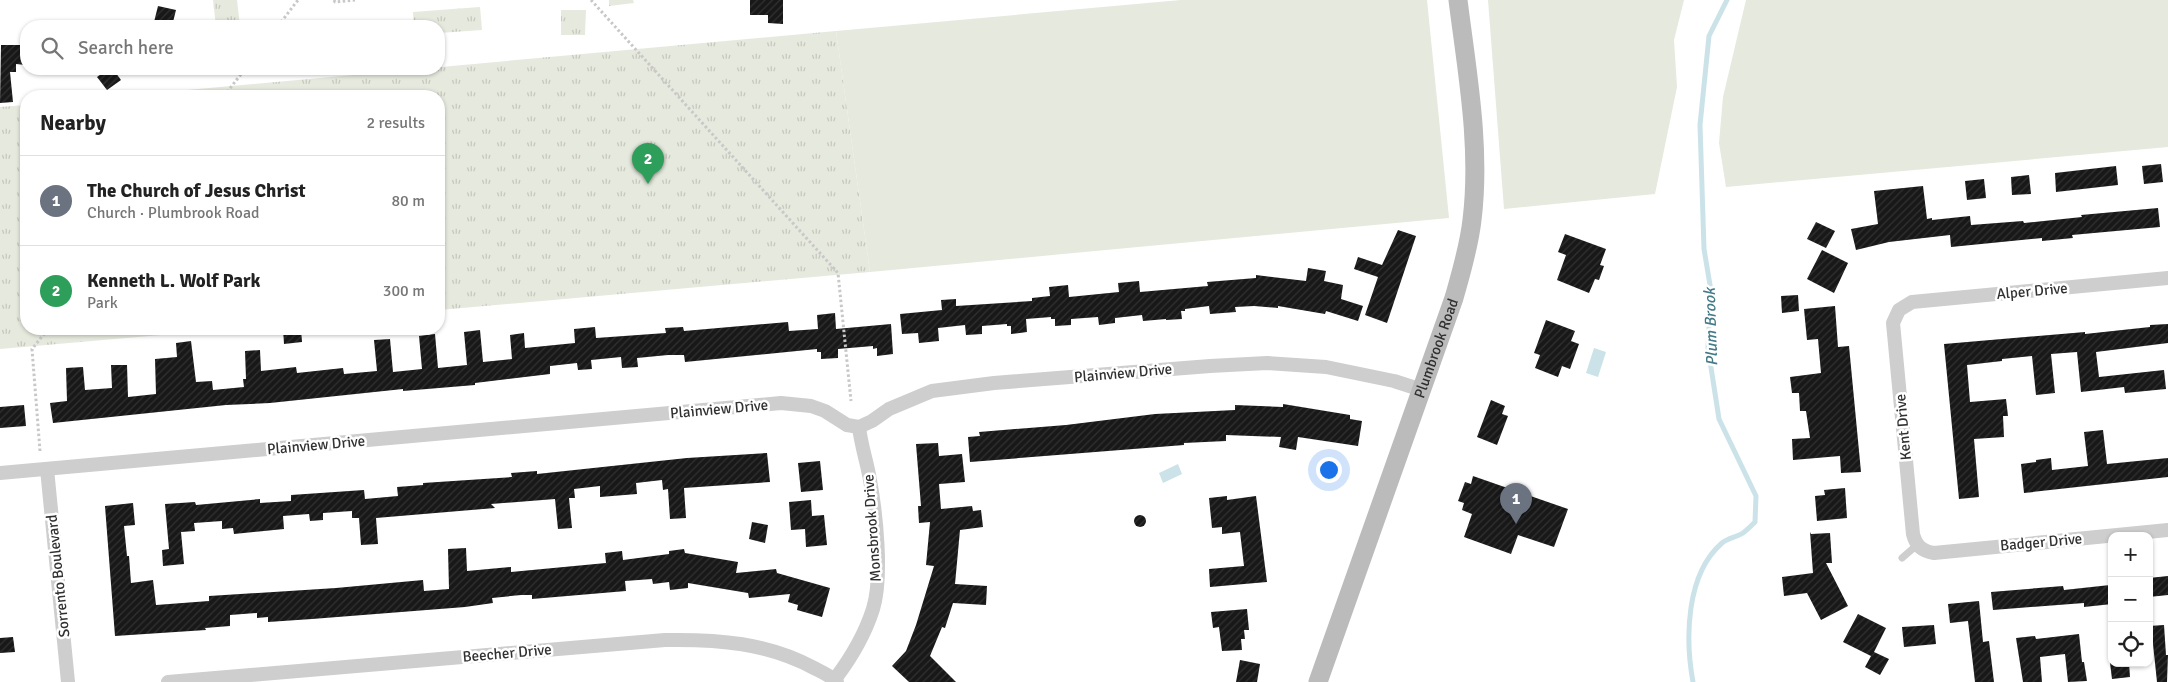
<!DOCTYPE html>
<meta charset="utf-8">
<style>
body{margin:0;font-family:Signika,sans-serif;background:#f6f6f6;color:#222}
.controls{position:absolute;right:15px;bottom:15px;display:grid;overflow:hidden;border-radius:10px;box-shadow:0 1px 4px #0004}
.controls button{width:45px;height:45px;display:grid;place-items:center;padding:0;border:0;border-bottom:1px solid #e0e0e0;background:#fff;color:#222;font:25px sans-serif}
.you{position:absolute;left:1328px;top:469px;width:18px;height:18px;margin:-12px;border:4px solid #fff;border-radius:50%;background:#1a73e8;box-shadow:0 0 0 8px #1a73e833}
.badge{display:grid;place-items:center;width:32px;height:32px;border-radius:50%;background:#1a73e8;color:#fff;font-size:16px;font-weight:700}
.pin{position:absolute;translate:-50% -41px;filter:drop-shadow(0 1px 2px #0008)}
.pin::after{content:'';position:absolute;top:26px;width:18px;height:15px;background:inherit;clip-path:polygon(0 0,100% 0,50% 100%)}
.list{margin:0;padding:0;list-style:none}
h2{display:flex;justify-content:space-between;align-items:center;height:65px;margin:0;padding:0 20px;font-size:21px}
h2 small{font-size:16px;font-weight:400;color:#767676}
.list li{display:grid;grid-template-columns:32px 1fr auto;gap:15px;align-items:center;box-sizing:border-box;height:90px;padding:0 20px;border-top:1px solid #e0e0e0}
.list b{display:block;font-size:19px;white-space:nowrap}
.list p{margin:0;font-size:16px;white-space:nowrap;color:#767676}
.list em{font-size:16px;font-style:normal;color:#767676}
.icon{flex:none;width:28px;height:28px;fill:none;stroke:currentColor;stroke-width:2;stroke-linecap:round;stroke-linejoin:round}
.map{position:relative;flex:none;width:2168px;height:682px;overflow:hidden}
.search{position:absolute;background:#fff;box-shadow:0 1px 4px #0004;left:20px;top:20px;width:425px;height:55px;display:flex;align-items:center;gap:12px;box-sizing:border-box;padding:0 18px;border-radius:20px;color:#767676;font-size:19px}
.panel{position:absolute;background:#fff;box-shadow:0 1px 4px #0004;left:20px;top:90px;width:425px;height:245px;border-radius:20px}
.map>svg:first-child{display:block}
.green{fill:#e6e9dd}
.park{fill:url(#park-tufts)}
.water{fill:#cbe3e8}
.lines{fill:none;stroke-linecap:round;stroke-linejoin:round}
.stream{stroke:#cbe3e8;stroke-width:5}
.building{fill:url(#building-hatch)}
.path{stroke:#c8c8c8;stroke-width:3;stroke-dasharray:2.5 2.5;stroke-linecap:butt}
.lane{stroke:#cecece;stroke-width:7}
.street{stroke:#cecece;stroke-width:14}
.secondary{stroke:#bbb;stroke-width:19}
.labels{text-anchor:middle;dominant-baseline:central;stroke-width:5;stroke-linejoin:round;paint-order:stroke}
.street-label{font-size:15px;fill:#313131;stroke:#fff}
.water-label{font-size:16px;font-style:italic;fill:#427a87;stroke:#fff}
</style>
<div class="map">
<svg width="2168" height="682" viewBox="0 0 2168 682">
<defs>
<pattern id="park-tufts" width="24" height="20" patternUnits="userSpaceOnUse" patternTransform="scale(1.25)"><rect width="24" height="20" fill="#e6e9dd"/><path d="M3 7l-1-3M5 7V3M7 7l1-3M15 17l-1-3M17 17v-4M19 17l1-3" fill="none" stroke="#c6c8be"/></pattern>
<pattern id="building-hatch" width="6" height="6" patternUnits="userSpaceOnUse" patternTransform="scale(1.25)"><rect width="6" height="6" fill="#181818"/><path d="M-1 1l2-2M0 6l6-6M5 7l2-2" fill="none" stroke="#313131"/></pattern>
</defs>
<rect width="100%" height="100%" fill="#fff"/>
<g class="green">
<path d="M 1181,0 L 1427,0 L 1449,218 L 870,272 L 836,31 Z"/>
<path d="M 1488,0 L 1684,0 L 1674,40 L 1677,87 L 1655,194 L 1504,209 Z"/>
<path d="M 1746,0 L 2168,0 L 2168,147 L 1726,187 L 1719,143 L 1723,97 Z"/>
</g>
<g class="park">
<path d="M 213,0 L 237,0 L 240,26 L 216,26 Z"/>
<path d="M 609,0 L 633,0 L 634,3 L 609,6 Z"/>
<path d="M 480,7 L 482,30 L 439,33 L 439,26 L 414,26 L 413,12 Z"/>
<path d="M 561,10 L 586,10 L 585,35 L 561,35 Z"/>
<path d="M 836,31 L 870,272 L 439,310 L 439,96 L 121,96 Z"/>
<path d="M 26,105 L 26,329 L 230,329 L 0,349 L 0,107 Z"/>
</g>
<g class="water">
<path d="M 1594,348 L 1606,352 L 1598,377 L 1586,373 Z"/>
<path d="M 1178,464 L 1182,474 L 1163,483 L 1159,473 Z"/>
</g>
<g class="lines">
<path class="stream" d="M 1693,682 C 1685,638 1686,574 1722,543 C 1728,538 1737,537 1743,533 C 1747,530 1751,526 1755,522 L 1756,496 L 1719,419 L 1708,348 L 1711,291 L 1704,249 L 1700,125 L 1709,36 L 1727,0"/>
</g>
<g class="building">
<path d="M 750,0 L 783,0 L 783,24 L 768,23 L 768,15 L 750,15 Z"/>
<path d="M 158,6 L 176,10 L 172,26 L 153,26 Z"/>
<path d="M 1,45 L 26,45 L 26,65 L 16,64 L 16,72 L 10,72 L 13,102 L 0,103 Z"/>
<path d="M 108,69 L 113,69 L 121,80 L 107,90 L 97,77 Z"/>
<path d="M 2161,164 L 2163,182 L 2144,184 L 2142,166 Z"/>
<path d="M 2116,166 L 2118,185 L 2056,192 L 2055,173 Z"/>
<path d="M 2029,175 L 2031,194 L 2012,195 L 2011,177 Z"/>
<path d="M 1984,179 L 1986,198 L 1967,200 L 1965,181 Z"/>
<path d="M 1923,186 L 1927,219 L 1932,218 L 1932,220 L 1970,216 L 1971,225 L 2023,221 L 2024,223 L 2082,217 L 2081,215 L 2158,208 L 2160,227 L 2072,235 L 2073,238 L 2042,241 L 2042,238 L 1951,247 L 1950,235 L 1889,242 L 1856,250 L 1851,229 L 1878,224 L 1874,191 Z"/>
<path d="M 1816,222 L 1835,231 L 1826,248 L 1807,239 Z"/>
<path d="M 1398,230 L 1416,236 L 1387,323 L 1365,315 L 1378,277 L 1354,269 L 1358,257 L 1382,265 Z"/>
<path d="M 1565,234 L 1606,249 L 1600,265 L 1604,266 L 1599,280 L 1595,279 L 1589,293 L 1557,280 L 1566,255 L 1558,252 Z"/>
<path d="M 1822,250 L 1848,263 L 1834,293 L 1807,279 Z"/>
<path d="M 1308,268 L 1326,271 L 1324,281 L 1343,285 L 1341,299 L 1363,306 L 1358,321 L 1326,311 L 1325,314 L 1278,306 L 1278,308 L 1254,306 L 1235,307 L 1236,312 L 1210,314 L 1209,306 L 1185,309 L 1185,311 L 1181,311 L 1182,319 L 1166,320 L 1166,319 L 1143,321 L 1142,315 L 1115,318 L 1115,323 L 1099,325 L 1098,317 L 1071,319 L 1071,325 L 1055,326 L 1055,319 L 1051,319 L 1051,317 L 1026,319 L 1027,332 L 1011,334 L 1011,326 L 1007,326 L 1007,324 L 982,326 L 982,334 L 966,335 L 965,325 L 938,328 L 939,341 L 919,343 L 918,333 L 902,334 L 900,314 L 942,310 L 941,300 L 956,299 L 956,306 L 1032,301 L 1032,298 L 1050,296 L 1049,287 L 1068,285 L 1069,297 L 1119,292 L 1118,283 L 1139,281 L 1140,292 L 1208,286 L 1207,282 L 1256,278 L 1256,275 L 1306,281 Z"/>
<path d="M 1798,295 L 1799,311 L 1782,313 L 1781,296 Z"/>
<path d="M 1835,306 L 1838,347 L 1849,346 L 1861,472 L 1841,473 L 1840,456 L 1793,460 L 1792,439 L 1810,438 L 1806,411 L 1800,411 L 1799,393 L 1792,393 L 1790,377 L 1821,373 L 1818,339 L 1807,340 L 1804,309 Z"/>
<path d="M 835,313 L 836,329 L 891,324 L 893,354 L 877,356 L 877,348 L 873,349 L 873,346 L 838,349 L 838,358 L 821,359 L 821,352 L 817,352 L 817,349 L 685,362 L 684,355 L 668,355 L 637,358 L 638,367 L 622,368 L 621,357 L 591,360 L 592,369 L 578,370 L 577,363 L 550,366 L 550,374 L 475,383 L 475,385 L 403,391 L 403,389 L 270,403 L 226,405 L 53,423 L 50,403 L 67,401 L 66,368 L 83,367 L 85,390 L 112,388 L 111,365 L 127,365 L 128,397 L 156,394 L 155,359 L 177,357 L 176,343 L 191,341 L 196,382 L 212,381 L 213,390 L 244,387 L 243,379 L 246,379 L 245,351 L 260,350 L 261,371 L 296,367 L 297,373 L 343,368 L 344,374 L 377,371 L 374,340 L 390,339 L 393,372 L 422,369 L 419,336 L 435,334 L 438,368 L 467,365 L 464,332 L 480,330 L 483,362 L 512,359 L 510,335 L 524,333 L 525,348 L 575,343 L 574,329 L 595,327 L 596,338 L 666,333 L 665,328 L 683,327 L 684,331 L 788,322 L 789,331 L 818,329 L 817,315 Z"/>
<path d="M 1546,320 L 1575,331 L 1571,341 L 1579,344 L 1570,369 L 1562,366 L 1558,377 L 1535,368 L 1540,355 L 1534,353 Z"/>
<path d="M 2168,324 L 2168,343 L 2096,352 L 2099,377 L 2164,370 L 2166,389 L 2125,393 L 2124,387 L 2081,392 L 2077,352 L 2051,354 L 2055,393 L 2036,395 L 2032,356 L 2002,359 L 2002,361 L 1967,365 L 1970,402 L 2006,399 L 2008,416 L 2003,416 L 2004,437 L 1974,439 L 1979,497 L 1959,499 L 1944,344 L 2085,332 L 2085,334 L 2150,327 L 2150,325 Z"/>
<path d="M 283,329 L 301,329 L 302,342 L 284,344 Z"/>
<path d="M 1491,400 L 1505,406 L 1502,414 L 1508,416 L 1497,445 L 1477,437 Z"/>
<path d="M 1283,404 L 1350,415 L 1350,419 L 1362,421 L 1358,446 L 1298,437 L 1296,450 L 1279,447 L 1281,437 L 1226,435 L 1226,441 L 1184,443 L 1184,445 L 970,462 L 968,437 L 980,436 L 979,432 L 1066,425 L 1155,414 L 1235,410 L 1235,405 L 1283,407 Z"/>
<path d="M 24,405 L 26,426 L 0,428 L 0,407 Z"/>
<path d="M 2103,430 L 2107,464 L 2168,458 L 2168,477 L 2024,493 L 2021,464 L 2036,462 L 2036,460 L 2051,458 L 2052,470 L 2088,466 L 2084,432 Z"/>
<path d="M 938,443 L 939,456 L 962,454 L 965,482 L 939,484 L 941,509 L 972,506 L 973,511 L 981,510 L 983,527 L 960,530 L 955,584 L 987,586 L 986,605 L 953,603 L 945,628 L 942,627 L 930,656 L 956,682 L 909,682 L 892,666 L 906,651 L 916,625 L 934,566 L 926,565 L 930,522 L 919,523 L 918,506 L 921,506 L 916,444 Z"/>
<path d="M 767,453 L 770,482 L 684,488 L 686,518 L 670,519 L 668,489 L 663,490 L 662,480 L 636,483 L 637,494 L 600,497 L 600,486 L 574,489 L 575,498 L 569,498 L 572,528 L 558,529 L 555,499 L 491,504 L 495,508 L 376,518 L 378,544 L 361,545 L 359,518 L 352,518 L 352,511 L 323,513 L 323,520 L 310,521 L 309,514 L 283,516 L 284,529 L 234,534 L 233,528 L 222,529 L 222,521 L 194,523 L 195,531 L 181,532 L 184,564 L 163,566 L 162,550 L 169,549 L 165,504 L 195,502 L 196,505 L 260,499 L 260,503 L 291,501 L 291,495 L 364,490 L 365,499 L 398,496 L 397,487 L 423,485 L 423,483 L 512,477 L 511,473 L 537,471 L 537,474 L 687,458 Z"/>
<path d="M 820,461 L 823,490 L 801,492 L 798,463 Z"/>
<path d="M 1473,476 L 1568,509 L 1554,547 L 1518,535 L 1511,554 L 1464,537 L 1472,514 L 1462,510 L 1464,503 L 1458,501 L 1465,482 L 1471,484 Z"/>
<path d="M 1845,488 L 1847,518 L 1817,521 L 1815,496 L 1825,495 L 1824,490 Z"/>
<path d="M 1227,496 L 1227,500 L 1256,496 L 1267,582 L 1210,587 L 1209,569 L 1244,566 L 1240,532 L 1222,534 L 1222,527 L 1212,528 L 1209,498 Z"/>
<path d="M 811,500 L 812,516 L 824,515 L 827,545 L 806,547 L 805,529 L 791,530 L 789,502 Z"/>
<path d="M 133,503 L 135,525 L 124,526 L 127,556 L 129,556 L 131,583 L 153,580 L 156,605 L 209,601 L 209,596 L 336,588 L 423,580 L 424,591 L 449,589 L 448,549 L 466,548 L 467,571 L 511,567 L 511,572 L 606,563 L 605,553 L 622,551 L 623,560 L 669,554 L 669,551 L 684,549 L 685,553 L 738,562 L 736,573 L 776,569 L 777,573 L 830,588 L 822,617 L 797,610 L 798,605 L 788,602 L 790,594 L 749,598 L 748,593 L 688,583 L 688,588 L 670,590 L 669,582 L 653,584 L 652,579 L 625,581 L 626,591 L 532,599 L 532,595 L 521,595 L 492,598 L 493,603 L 465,607 L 312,619 L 268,622 L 268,617 L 257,618 L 257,613 L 230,615 L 230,626 L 205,628 L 206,630 L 115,636 L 105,506 Z"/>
<circle cx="1140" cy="521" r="6"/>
<path d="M 752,522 L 768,525 L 765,543 L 749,539 Z"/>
<path d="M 1810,532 L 1811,534 L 1830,533 L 1832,563 L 1826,563 L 1848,606 L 1821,620 L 1807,593 L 1784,596 L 1782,577 L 1813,573 Z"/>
<path d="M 2168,576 L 2168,595 L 2149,597 L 2149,578 Z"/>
<path d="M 2110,585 L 2112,604 L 2084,607 L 2084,603 L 1993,610 L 1991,592 L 2063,586 L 2064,590 Z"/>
<path d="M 1979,601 L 1983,642 L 1989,641 L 1994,682 L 1975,682 L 1968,621 L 1950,623 L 1948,604 Z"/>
<path d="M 1247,609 L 1249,630 L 1244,630 L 1245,639 L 1241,639 L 1242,650 L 1222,651 L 1219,627 L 1213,628 L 1211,612 Z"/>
<path d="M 1858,614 L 1886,628 L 1874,652 L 1889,659 L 1880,675 L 1865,667 L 1871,656 L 1843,642 Z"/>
<path d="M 1934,625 L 1936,644 L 1904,647 L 1902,627 Z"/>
<path d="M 2164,625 L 2166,655 L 2168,655 L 2167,682 L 2157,682 L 2153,644 L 2149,644 L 2149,626 Z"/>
<path d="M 2079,634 L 2082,662 L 2084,662 L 2087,681 L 2068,682 L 2065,654 L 2040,657 L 2042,682 L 2023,682 L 2016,638 L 2035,636 L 2036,639 Z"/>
<path d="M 13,637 L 15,652 L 0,653 L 0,638 Z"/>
<path d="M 1240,660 L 1260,664 L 1257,682 L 1236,682 Z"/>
<path d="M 2110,663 L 2129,663 L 2130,677 L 2112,679 Z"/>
</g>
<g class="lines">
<g class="path">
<path d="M 334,0 L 335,2 L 355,0"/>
<path d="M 591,0 L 838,273 L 851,401"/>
<path d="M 278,26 L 298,0"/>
<path d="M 224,96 L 245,69"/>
<path d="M 40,451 L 32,349 L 48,329"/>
</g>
<path class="lane" d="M 1902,558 L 1917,545"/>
<g class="street">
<path d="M 2168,278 L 1912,302 L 1899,310 L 1893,323 L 1913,534 C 1916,546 1922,551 1934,553 L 2168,530"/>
<path d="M 47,469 L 68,682"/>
<path d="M 0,473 L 781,403 L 811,406 L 825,411 L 847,425 L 859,427 L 872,421 L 889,409 L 932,391 L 994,383 L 1210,366 L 1267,363 L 1326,367 L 1394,381 L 1422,390"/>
<path d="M 835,679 C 851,658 865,634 873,609 C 883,577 876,513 870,480 C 867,462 861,445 859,427"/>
<path d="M 168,682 L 665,640 C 718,639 768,643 814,668 C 822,672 831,676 837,682"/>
</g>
<path class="secondary" id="s1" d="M 1318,682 L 1454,298 C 1461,273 1469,247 1472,220 C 1481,147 1467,72 1458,0"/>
</g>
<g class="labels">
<g class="street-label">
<text transform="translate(2032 291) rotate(-5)">Alper Drive</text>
<text stroke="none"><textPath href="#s1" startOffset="354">Plumbrook Road</textPath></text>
<text transform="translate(1123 373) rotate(-5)">Plainview Drive</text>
<text transform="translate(719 409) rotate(-5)">Plainview Drive</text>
<text transform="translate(1903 427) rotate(-95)">Kent Drive</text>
<text transform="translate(316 445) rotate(-5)">Plainview Drive</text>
<text transform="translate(872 528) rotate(-94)">Monsbrook Drive</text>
<text transform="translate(2041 542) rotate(-5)">Badger Drive</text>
<text transform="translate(58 576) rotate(-96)">Sorrento Boulevard</text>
<text transform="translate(507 653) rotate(-5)">Beecher Drive</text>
</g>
<g class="water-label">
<text transform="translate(1711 327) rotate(-92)">Plum Brook</text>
</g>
</g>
</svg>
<div class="controls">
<button>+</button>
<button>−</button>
<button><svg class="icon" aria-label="locate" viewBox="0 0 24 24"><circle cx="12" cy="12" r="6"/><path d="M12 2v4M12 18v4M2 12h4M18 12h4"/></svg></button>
</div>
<div class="you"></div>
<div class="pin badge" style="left:1516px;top:524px;background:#6b7280">1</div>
<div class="pin badge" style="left:648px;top:184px;background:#2e9e5b">2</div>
<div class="search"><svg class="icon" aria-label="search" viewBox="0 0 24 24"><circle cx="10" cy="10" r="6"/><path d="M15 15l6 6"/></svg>Search here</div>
<section class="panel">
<h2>Nearby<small>2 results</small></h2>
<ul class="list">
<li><span class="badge" style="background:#6b7280">1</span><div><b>The Church of Jesus Christ</b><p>Church · Plumbrook Road</p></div><em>80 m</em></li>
<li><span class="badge" style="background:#2e9e5b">2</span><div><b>Kenneth L. Wolf Park</b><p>Park</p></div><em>300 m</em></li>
</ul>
</section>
</div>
